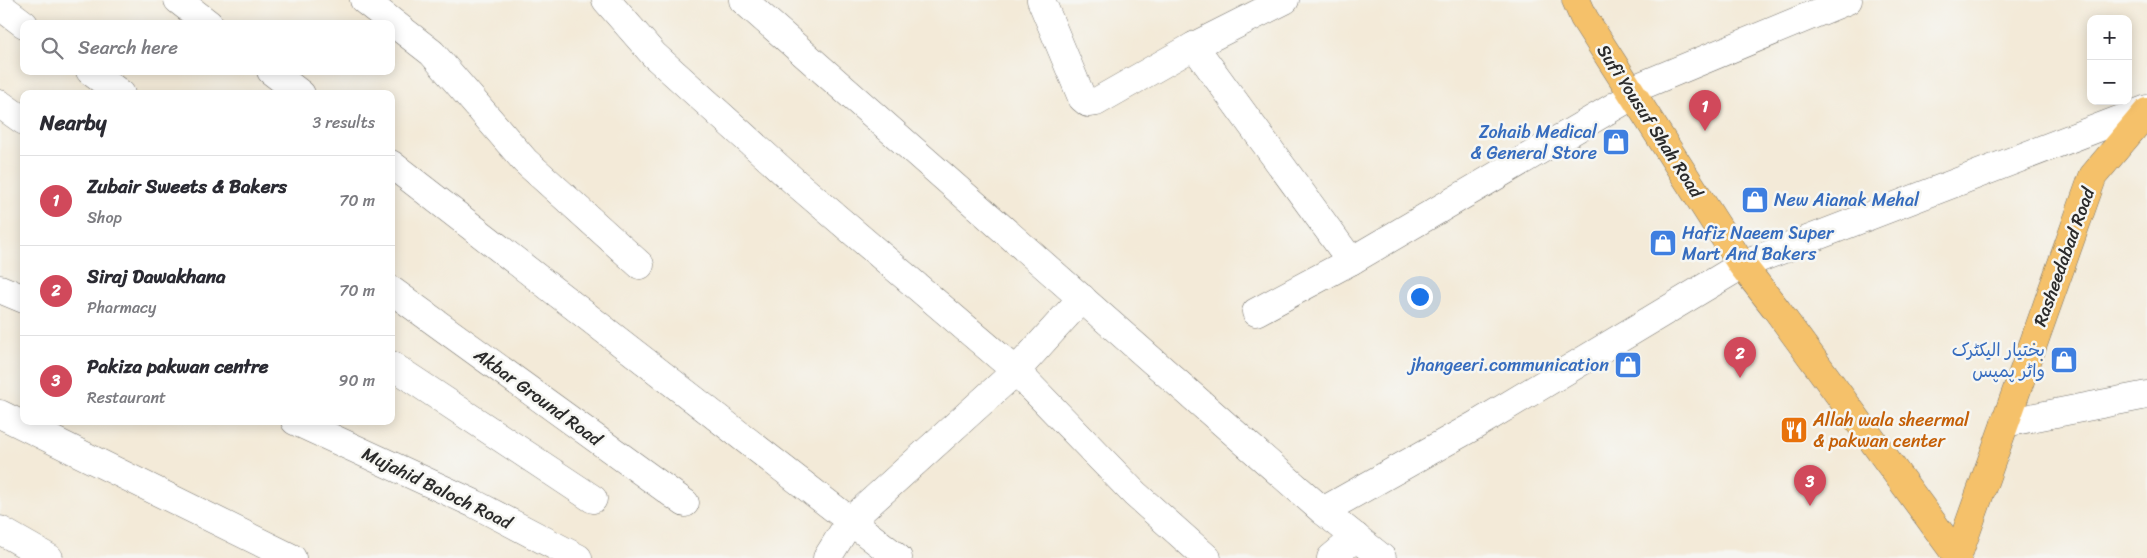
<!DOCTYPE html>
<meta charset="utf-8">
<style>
body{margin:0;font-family:Sriracha,"Playpen Sans Arabic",sans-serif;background:#f7f7f7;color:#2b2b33}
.controls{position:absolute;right:15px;top:15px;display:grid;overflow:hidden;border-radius:10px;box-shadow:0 2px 12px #0003}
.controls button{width:45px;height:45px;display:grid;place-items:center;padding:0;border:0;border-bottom:1px solid #e1e1e2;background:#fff;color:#2b2b33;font:25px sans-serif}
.you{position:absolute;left:1419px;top:296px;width:18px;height:18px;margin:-12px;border:4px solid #fff;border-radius:50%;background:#1a73e8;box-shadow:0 0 0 8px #1a73e833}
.badge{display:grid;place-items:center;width:32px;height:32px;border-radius:50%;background:#d1495b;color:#fff;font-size:16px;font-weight:700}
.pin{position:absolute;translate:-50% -41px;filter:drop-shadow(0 1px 2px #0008)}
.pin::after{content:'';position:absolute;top:26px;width:18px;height:15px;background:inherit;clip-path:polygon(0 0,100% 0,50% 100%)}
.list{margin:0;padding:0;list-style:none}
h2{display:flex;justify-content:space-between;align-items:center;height:65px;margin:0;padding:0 20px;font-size:21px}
h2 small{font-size:16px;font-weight:400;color:#7c7c81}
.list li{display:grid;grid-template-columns:32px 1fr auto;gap:15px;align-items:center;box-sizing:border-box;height:90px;padding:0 20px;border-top:1px solid #e1e1e2}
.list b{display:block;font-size:19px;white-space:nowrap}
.list p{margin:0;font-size:16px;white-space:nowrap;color:#7c7c81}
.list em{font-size:16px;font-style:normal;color:#7c7c81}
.icon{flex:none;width:28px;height:28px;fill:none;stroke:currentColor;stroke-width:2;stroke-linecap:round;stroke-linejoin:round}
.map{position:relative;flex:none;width:2147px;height:558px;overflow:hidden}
.search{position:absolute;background:#fff;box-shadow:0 2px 12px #0003;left:20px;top:20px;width:375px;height:55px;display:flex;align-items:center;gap:12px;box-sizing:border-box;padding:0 18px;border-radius:10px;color:#7c7c81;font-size:19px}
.panel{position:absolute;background:#fff;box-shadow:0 2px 12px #0003;left:20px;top:90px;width:375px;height:335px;border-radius:10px}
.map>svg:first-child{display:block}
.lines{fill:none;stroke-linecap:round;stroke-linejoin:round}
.minor-casing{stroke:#716e68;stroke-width:29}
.major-casing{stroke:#716e68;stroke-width:29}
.minor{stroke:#fff;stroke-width:28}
.major{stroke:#f5c16b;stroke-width:28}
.labels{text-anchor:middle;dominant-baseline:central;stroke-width:5;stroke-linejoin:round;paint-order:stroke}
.street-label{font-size:18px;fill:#2b2b2b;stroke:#f6f6f2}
.shop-label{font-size:18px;fill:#366cbe;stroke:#f6f6f2;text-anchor:end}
.food-label{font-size:18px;fill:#c56008;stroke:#f6f6f2;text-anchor:start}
</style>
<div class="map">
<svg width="2147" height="558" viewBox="0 0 2147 558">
<rect width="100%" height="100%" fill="#f6f6f2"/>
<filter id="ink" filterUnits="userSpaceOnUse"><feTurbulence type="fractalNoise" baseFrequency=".02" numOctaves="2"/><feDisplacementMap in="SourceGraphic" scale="10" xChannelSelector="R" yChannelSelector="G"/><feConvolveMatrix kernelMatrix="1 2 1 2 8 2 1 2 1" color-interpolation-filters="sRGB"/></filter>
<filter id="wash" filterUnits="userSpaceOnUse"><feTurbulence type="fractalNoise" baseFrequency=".0096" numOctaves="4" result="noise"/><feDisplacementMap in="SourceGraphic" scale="20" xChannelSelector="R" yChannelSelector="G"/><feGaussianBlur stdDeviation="1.12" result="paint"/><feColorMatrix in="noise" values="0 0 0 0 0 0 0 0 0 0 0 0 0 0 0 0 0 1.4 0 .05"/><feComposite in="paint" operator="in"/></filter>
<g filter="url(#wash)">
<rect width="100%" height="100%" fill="#f3ead8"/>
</g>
<g filter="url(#ink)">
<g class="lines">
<g class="minor-casing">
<g id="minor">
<path d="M 178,0 L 209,24"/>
<path d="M 364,0 L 432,53 L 525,161 L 640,265"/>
<path d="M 606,0 L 654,55 L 796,183 L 1016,371 L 1135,494 L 1207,558"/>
<path d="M 743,0 L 1323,511 L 1382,558"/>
<path d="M 1041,0 L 1082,98 L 1088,103 L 1096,102 L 1194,46 L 1285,0"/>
<path d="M 0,6 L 24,24"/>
<path d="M 1194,46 L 1351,261"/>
<path d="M 90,71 L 121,94"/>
<path d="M 271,71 L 301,94"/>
<path d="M 1631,90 L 1848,0"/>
<path d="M 0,104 L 24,121"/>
<path d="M 391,164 L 898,558"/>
<path d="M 0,289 L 24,299"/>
<path d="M 391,290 L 685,503"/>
<path d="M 1256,312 L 1351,261 L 1634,95"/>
<path d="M 391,365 L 593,499"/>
<path d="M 0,414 L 292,558"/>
<path d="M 295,421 L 475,504 L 578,558"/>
<path d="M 2005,423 L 2147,395"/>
<path d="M 1323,511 L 1474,426 L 1742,265 L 2147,109"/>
<path d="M 0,530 L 49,558"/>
<path d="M 827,558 L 850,521 L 1016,371 L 1082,298"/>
<path d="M 1331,558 L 1356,537"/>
</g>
</g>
<g class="major-casing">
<g id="major">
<path d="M 1576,0 L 1584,18 L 1742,265 L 1777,310 L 1957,556"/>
<path d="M 1957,558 L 2093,176 L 2147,112"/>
</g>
</g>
<use href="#minor" class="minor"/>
<use href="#major" class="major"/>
</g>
</g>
<defs>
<g id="shop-square" transform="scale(1.4375)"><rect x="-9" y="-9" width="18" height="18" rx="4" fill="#3f7fe0" stroke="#f6f6f2"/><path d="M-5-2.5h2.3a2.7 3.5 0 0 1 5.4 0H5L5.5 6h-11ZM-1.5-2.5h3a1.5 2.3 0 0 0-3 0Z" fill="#fff"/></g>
<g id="restaurant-square" transform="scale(1.4375)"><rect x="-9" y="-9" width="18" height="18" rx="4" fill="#e8710a" stroke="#f6f6f2"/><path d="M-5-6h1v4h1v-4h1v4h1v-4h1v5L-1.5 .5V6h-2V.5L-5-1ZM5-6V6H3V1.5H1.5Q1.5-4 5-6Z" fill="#fff"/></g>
</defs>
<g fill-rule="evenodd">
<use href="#shop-square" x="1616" y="142"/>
<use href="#shop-square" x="1755" y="200"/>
<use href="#shop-square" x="1663" y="243"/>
<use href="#shop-square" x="2064" y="360"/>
<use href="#shop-square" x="1628" y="365"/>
<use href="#restaurant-square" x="1794" y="430"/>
</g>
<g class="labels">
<g class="street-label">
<text transform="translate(1650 121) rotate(57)">Sufi Yousuf Shah Road</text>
<text transform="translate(2064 257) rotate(-70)">Rasheedabad Road</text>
<text transform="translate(538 397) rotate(36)">Akbar Ground Road</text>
<text transform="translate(437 488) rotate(26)">Mujahid Baloch Road</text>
</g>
<g class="shop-label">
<text x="1597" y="132">Zohaib Medical<tspan x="1597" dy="21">&amp; General Store</tspan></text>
<text x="1774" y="200" text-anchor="start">New Aianak Mehal</text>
<text x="1682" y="233" text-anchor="start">Hafiz Naeem Super<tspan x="1682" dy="21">Mart And Bakers</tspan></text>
<text x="2045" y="350">بختیار الیکٹرک<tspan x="2045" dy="21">واٹر پمپس</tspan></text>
<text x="1609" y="365">jhangeeri.communication</text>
</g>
<g class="food-label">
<text x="1813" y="420">Allah wala sheermal<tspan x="1813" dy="21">&amp; pakwan center</tspan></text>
</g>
</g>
</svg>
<div class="controls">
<button>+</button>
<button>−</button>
</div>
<div class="you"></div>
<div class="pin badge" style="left:1705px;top:131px">1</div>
<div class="pin badge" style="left:1740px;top:378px">2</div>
<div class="pin badge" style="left:1810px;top:506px">3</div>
<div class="search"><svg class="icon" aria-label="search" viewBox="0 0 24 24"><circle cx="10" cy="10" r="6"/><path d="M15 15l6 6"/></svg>Search here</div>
<section class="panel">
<h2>Nearby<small>3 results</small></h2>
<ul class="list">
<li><span class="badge">1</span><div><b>Zubair Sweets &amp; Bakers</b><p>Shop</p></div><em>70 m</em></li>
<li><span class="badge">2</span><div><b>Siraj Dawakhana</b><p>Pharmacy</p></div><em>70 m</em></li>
<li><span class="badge">3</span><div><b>Pakiza pakwan centre</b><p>Restaurant</p></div><em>90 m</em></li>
</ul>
</section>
</div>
